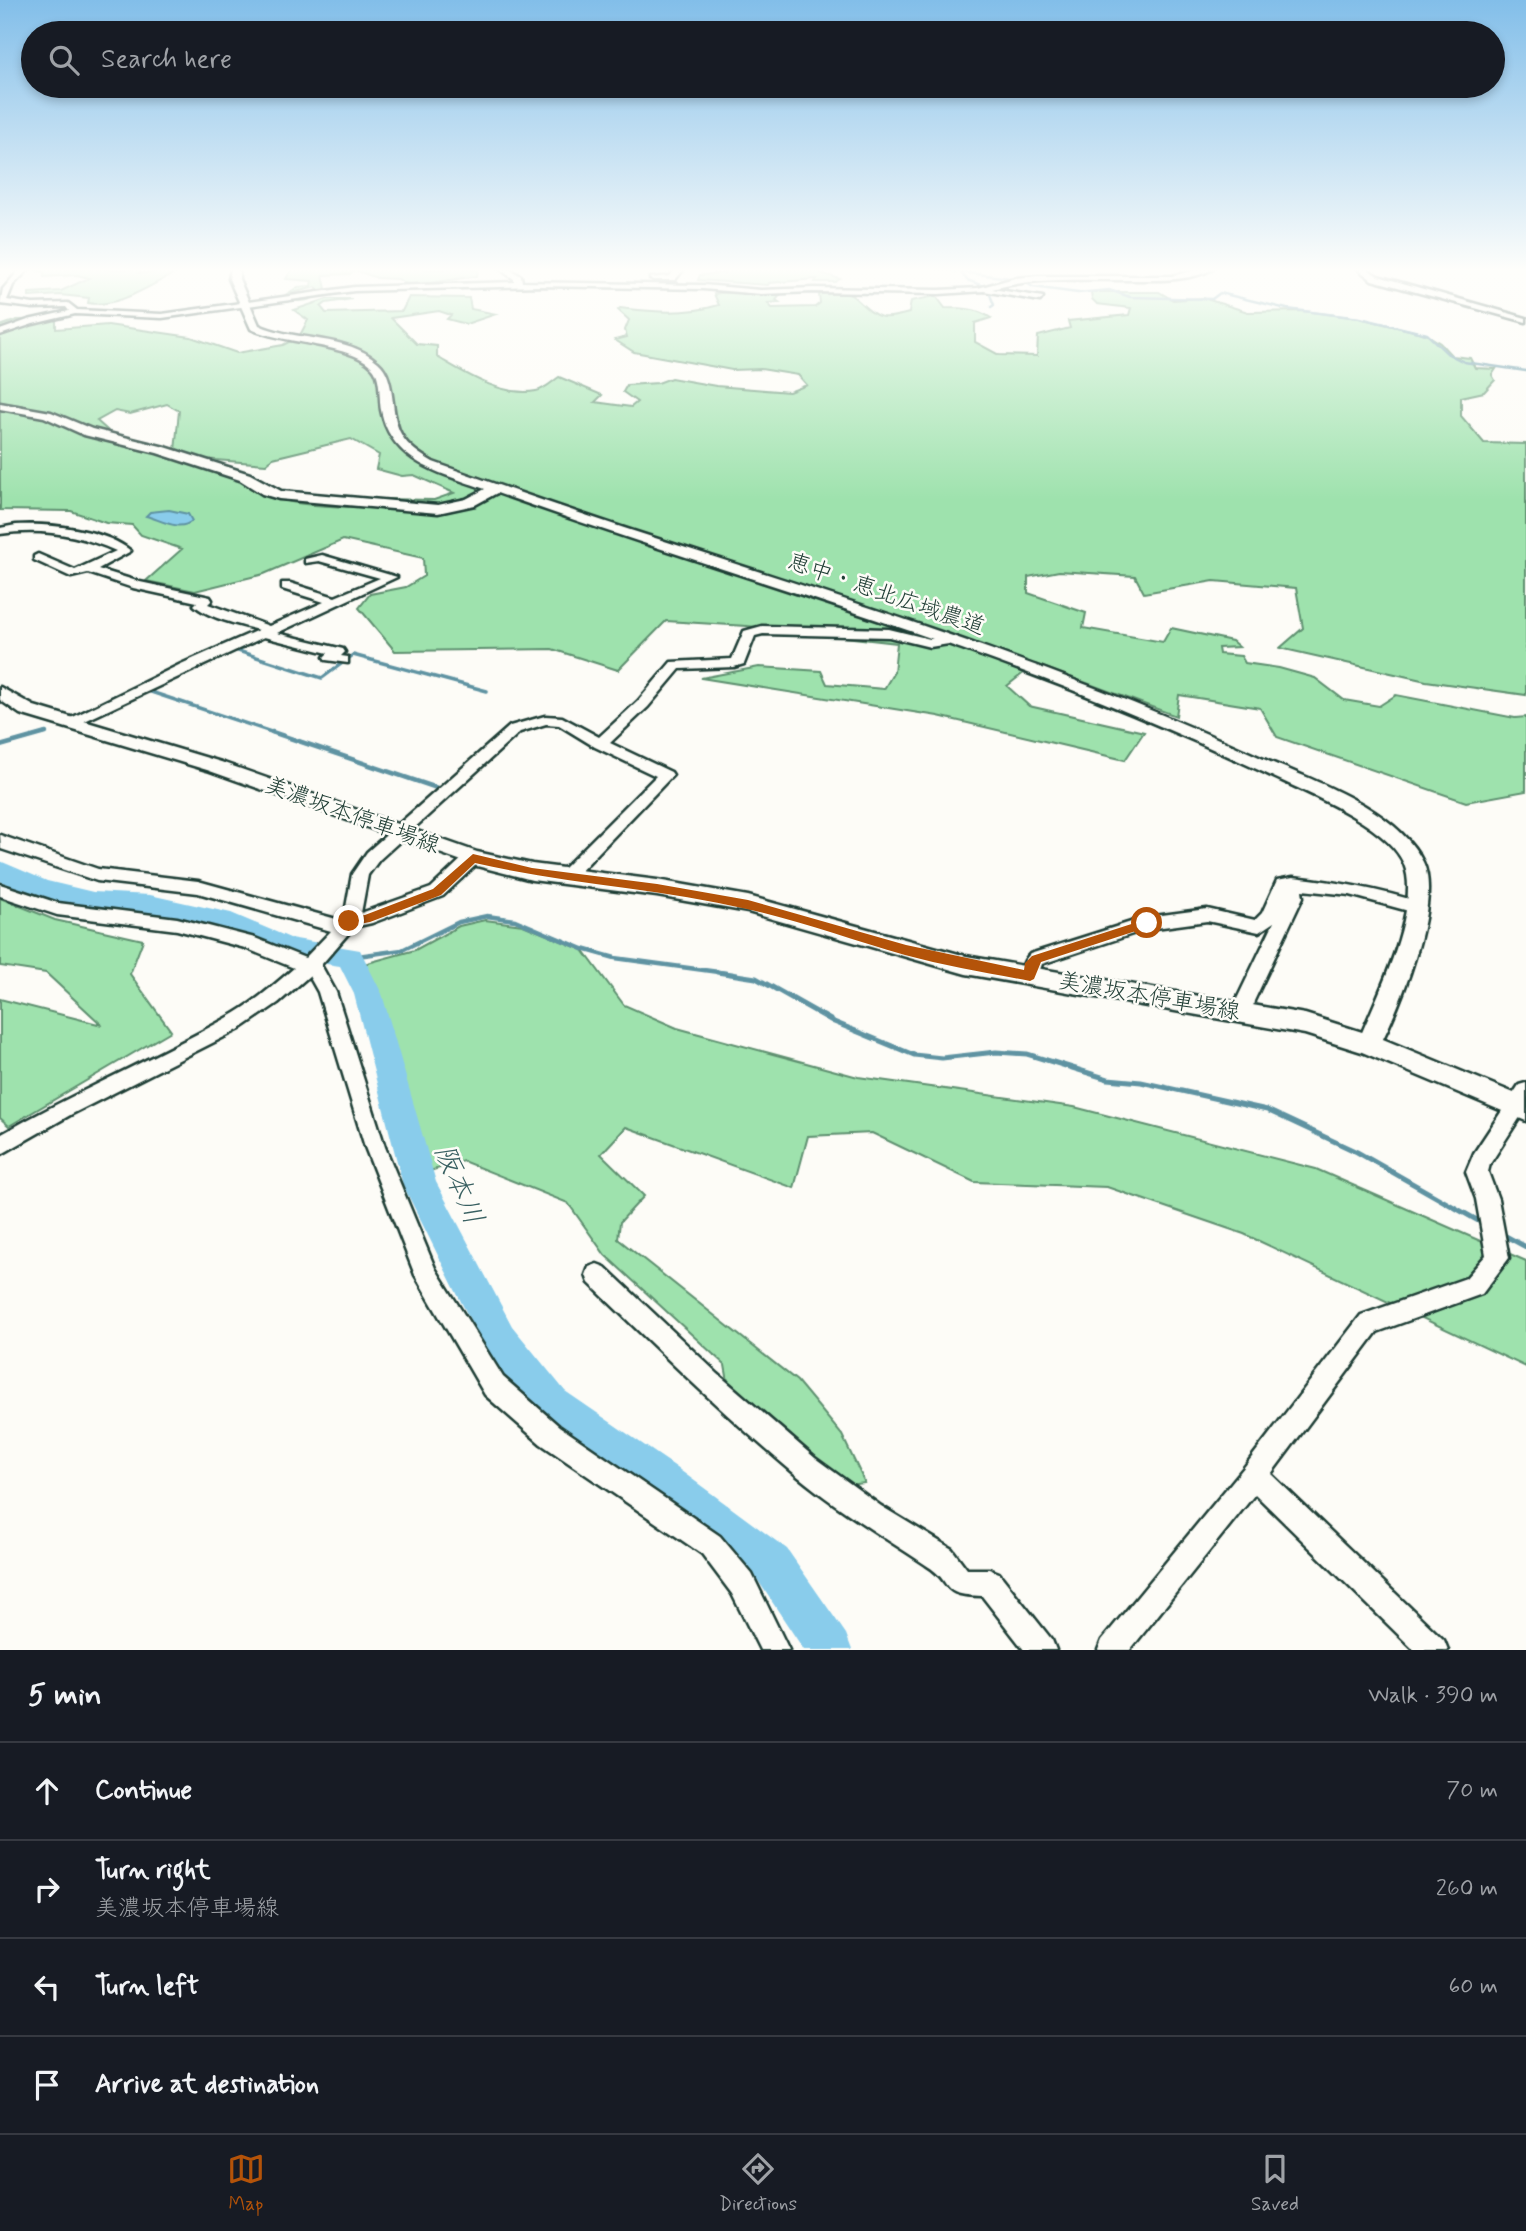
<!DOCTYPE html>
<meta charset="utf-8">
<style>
body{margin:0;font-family:Mynerve,"Klee One",sans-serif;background:#242831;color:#f1f3f6}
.stop{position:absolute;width:21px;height:21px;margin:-16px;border:5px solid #b45309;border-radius:50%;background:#fff}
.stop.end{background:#b45309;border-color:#fff;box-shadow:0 2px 7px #0008}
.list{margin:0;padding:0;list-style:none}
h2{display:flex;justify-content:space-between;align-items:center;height:91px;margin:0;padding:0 28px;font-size:30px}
h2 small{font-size:23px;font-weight:400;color:#9ea1a6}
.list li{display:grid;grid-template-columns:46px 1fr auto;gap:21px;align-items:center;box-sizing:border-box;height:98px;padding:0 28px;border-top:2px solid #363941}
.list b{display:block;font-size:26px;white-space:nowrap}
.list p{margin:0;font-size:23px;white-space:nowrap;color:#9ea1a6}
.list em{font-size:23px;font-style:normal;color:#9ea1a6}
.icon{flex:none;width:38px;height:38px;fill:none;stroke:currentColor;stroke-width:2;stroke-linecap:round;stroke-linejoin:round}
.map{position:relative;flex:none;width:1526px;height:1650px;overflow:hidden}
.search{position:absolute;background:#171b24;box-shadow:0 4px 10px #0003;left:21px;right:21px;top:21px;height:77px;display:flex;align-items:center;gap:18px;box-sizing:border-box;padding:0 24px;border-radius:38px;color:#9ea1a6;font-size:26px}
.sheet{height:483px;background:#171b24}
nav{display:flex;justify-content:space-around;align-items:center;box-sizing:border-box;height:98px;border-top:2px solid #363941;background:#171b24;font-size:19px;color:#9ea1a6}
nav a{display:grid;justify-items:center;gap:4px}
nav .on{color:#b45309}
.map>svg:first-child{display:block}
.green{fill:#9ee2ad;stroke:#5e9070;stroke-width:2;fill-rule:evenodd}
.water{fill:#89cceb;stroke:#5f93a2;stroke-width:2}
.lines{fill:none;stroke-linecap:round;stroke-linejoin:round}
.stream-far3{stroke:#5f93a2;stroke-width:2.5}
.stream-far2{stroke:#5f93a2;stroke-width:3.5}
.stream-far1{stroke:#5f93a2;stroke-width:4.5}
.stream{stroke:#5f93a2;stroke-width:5}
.river{fill:#89cceb;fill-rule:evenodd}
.minor-casing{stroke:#1f3d34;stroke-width:5}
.tertiary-casing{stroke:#1f3d34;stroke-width:5}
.secondary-casing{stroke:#1f3d34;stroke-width:5}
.minor{fill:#fdfcf7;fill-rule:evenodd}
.tertiary{fill:#fdfcf7;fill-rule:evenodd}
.secondary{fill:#fdfcf7;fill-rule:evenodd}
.route{fill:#b45309}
.labels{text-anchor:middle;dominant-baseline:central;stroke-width:5;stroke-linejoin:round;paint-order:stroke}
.street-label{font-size:23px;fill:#1f3d34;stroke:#fdfcf7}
.near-water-label{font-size:28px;font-style:italic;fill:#3a6162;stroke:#fdfcf7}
</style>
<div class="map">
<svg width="1526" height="1650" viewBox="0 0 1526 1650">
<rect width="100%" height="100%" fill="#fdfcf7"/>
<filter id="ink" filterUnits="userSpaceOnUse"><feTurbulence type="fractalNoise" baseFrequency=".0143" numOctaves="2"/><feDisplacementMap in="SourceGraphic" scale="14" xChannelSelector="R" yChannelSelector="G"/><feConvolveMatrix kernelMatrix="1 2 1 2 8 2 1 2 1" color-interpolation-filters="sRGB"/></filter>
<g filter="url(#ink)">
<g class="green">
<path d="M 41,269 L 144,269 L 139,273 C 155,274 167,269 183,269 C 155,282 119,309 88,303 L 89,298 L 60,295 L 29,297 L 29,293 L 61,291 L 89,278 L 77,275 L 44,277 L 44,272 L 36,270 Z"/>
<path d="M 292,269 L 346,269 L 353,271 L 350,274 L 323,275 L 326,289 L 319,290 L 316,287 L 292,293 L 294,298 L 320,295 C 306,302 296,303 282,297 L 298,287 L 311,286 L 312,281 L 286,279 Z"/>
<path d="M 352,269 L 468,269 L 478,270 L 477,276 L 410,286 L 398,279 L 377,278 Z"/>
<path d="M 720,269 L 809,269 L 840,279 L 835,282 L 815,282 L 817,279 L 769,283 L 768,285 L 698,280 L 700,275 L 724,273 Z"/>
<path d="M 832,291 C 839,292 849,293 854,297 C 877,317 877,322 909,313 L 911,301 L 936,296 L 945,308 C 962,308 976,308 991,318 L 975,323 L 975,342 L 999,355 L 1037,356 L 1038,336 L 1070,328 L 1068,321 L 1129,315 L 1131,308 L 1097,304 L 1092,299 L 1091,292 L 1159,292 L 1173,300 L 1203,298 L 1248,312 L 1303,311 L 1359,318 L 1426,334 L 1440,343 L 1452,356 L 1470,358 L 1475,368 L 1496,369 L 1492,375 L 1495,380 L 1484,392 L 1461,397 L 1461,416 L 1484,443 L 1526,444 L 1526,695 L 1426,681 L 1280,648 L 1303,628 L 1296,588 L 1214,581 L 1144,593 L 1135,576 L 1059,571 L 1028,577 L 1028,593 L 1086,613 L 1083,628 L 1163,642 L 1171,628 L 1232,641 L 1239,647 L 1218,648 L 1219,654 L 1241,656 L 1245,663 L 1279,668 L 1315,678 L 1344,700 L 1379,706 L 1396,695 L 1515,718 L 1526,717 L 1526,791 L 1466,802 L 1277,737 L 1260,708 L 1179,695 L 1176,716 L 1035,664 L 1007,686 L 1029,706 L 1144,732 L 1125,760 L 938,716 L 701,678 L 759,667 L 821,671 L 827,684 L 884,689 L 894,672 L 897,643 L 747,626 L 666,621 L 618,670 L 552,649 L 395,651 L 359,608 L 370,594 L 406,587 L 424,576 L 423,558 L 343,540 L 264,574 L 195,591 L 146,581 L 182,549 L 141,535 L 132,525 L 106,523 L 71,511 L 0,510 L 0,412 L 19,405 L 0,402 L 0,326 L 17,320 L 56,319 L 56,329 L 108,325 L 191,337 L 237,353 L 283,345 L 299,337 L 308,320 L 294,310 L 327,299 L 352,299 L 326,303 L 321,307 L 326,313 L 402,311 L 409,297 L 469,298 L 471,309 L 496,314 L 466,324 L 447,319 L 451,315 L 439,311 L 391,318 L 417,344 L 437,346 L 437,357 C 465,373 501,397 536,391 C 544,390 553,381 559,377 L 602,395 L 595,402 L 631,407 L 637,402 L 623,392 L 627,385 L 658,383 L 671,378 L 716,386 L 789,392 L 807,385 L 798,375 L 761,369 L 732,370 L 634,352 L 615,340 L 627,337 L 625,330 L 629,320 L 618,310 L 620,308 C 654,312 686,315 719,305 L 714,294 C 736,290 759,295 782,293 L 776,300 L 779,302 L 768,303 L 772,308 L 815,307 L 820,303 L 819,294 ZM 167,404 L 179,411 L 175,451 L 202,459 L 266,464 L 273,458 L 351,439 L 379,455 L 376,469 L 402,476 L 414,475 L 454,493 L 434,500 L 382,499 L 372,508 C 327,505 275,509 239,479 L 97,434 L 107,430 L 97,421 L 115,411 L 130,414 Z"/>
<path d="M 0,898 L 55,920 L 143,940 L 130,974 L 171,1031 L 9,1126 L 0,1118 L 0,999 L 102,1025 L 46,973 L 0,966 Z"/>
<path d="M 485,920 L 523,925 L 583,950 L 624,1005 L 677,1028 L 858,1077 L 1074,1107 L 1316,1169 L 1526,1261 L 1526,1367 L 1244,1234 L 1107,1187 L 974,1182 L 872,1133 L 808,1136 L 794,1188 L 626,1127 L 601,1154 L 644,1196 L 620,1222 L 618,1239 L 797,1381 L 842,1435 L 865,1483 L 848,1485 L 730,1393 L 725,1365 L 605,1255 L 568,1203 L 463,1161 L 423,1173 L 389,1041 L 364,964 L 415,950 L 459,926 Z"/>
</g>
<path class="water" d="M 169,510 L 188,514 L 192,521 C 179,532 161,520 146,516 L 150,512 Z"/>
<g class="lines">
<g class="stream-far3">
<path d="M 936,269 L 1019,279"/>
<path d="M 961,273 L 967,280 L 986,287"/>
<path d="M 1023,281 L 1033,287 L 1078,293 L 1109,290 L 1130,297 L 1212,299 L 1220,293 L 1287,309 L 1360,318 L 1427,334 L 1448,354 L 1464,362 L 1526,371"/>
<path d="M 989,292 L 994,305 L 991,307"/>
</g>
<g class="stream-far2">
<path d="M 232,652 L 235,650 L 322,678 L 353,655 L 487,691"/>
<path d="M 145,690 L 277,734"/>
<path d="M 42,734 L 46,733"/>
</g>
<g class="stream-far1">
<path d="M 272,732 L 437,788"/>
<path d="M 0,746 L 46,733"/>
<path d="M 350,957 L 402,950 L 459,922 L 487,916 L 515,920 L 583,949 L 615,958 L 733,974"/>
</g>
<g class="stream">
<path d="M 717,972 L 756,978 L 834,1022 L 914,1055 L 942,1058 L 996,1052 L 1027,1054 L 1108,1079 L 1141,1082 L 1267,1110 L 1357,1152 L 1482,1223"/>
<path d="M 1502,1234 L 1526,1247"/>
</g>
<path class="river" d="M 0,861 L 47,881 L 93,892 L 150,895 L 231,913 L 290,938 L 360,950 L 382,994 L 436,1182 L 512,1326 L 565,1391 L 673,1465 L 787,1549 L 846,1634 L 852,1650 L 804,1650 L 757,1579 L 645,1493 L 537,1419 L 486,1352 L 403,1185 L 354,994 L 340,966 L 286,958 L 225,931 L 150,915 L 93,910 L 41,898 L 0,881 Z"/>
<g class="minor-casing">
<g id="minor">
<path d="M 20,269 L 29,269 L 13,285 L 7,300 L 33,304 L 68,303 L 77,310 L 162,314 L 354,287 L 514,282 L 514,279 L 500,269 L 509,269 L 521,276 L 522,282 L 703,285 L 761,290 L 813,288 L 939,290 L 978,288 L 1015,278 L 1038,276 L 1172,276 L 1200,269 L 1213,269 C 1188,282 1155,280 1127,280 C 1082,280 1036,277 992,289 L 1043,297 L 1040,301 L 984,291 L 939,294 L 813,292 L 761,294 L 703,289 L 540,286 L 354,291 L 162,318 L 75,314 L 33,324 L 0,335 L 0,330 L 28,320 L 69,311 L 66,307 L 33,308 L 0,304 L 3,289 Z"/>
<path d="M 676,269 L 684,269 L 675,280 L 654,280 L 650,278 L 670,276 Z"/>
<path d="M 1358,269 L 1367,269 L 1378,276 L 1526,318 L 1526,322 L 1372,280 Z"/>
<path d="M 16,525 C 49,523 105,529 131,551 L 98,569 L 140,582 L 210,597 L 212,600 L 208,604 L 269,626 L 324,602 L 282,589 L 282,583 L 290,583 L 335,597 L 380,578 L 319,561 L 305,563 L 305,559 L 322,555 L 397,577 L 277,633 L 343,649 L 345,652 L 341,656 L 348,657 L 348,663 L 326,660 L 324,657 L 328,653 L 264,637 L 72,727 L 65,723 L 67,720 L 181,664 L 258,630 C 238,624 210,619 194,605 L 197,602 L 133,588 L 88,573 L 71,577 L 34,560 L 34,556 L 38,554 L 75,570 L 116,551 C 78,534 41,528 0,534 L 0,528 Z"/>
<path d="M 762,626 L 889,629 L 930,639 L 950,636 L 956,640 L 955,643 L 930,647 L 889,637 L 763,634 L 755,636 L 744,664 L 734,667 L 680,669 L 648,707 L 610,743 L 671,772 L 673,775 L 572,880 L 566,882 L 558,876 L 560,872 L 656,776 L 595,747 L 559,725 L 546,724 L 520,732 L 379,860 L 368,875 L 361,913 L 431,888 L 467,854 L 479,854 L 481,858 L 479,862 L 443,896 L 372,923 L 354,927 L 321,965 L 336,992 L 385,1147 L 435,1268 L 503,1377 L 559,1426 L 720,1536 L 752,1574 L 789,1650 L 760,1650 L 732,1594 L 702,1554 L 541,1444 L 485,1395 L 415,1275 L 365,1147 L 318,992 L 309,976 L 278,1003 L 240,1029 L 72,1114 L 0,1155 L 0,1135 C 73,1093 151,1060 225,1019 C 250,1006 272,987 294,968 L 245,948 L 177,930 L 57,915 L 0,896 L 0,884 L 58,903 L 177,918 L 255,938 L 305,958 L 331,931 L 198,893 L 97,881 L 1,849 L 0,835 L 98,869 L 198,881 L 340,920 L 345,913 L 352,874 L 367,852 L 510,726 L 545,716 L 562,717 L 599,737 L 638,701 L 671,662 L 732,659 L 744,631 Z"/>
<path d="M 1293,877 C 1339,882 1378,889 1422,903 L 1425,907 L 1422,911 L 1416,913 L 1350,895 L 1302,890 L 1303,897 L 1254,1001 L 1251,1019 L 1244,1021 L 1237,1019 L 1235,1014 L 1236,1001 L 1274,922 L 1259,932 L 1207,921 L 1148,929 L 1042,964 L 1036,981 L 1030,983 L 1024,981 C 1019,972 1023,961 1030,954 L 1147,917 L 1207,909 L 1255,920 L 1262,913 L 1277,880 Z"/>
<path d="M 1526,1083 L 1526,1108 L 1490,1164 L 1488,1172 L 1498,1199 L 1509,1258 L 1482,1294 L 1377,1332 L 1271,1474 L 1444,1640 L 1448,1650 L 1414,1650 L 1255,1494 L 1130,1650 L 1098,1650 L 1102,1640 L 1245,1466 L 1361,1315 L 1466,1278 L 1486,1255 L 1476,1199 L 1466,1172 L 1474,1153 L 1519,1085 Z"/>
<path d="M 597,1264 L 605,1267 L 718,1374 L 815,1458 L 881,1506 L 952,1549 L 967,1569 L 989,1569 L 999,1573 L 1052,1640 L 1056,1650 L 1024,1650 L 982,1596 C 936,1595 956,1583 926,1565 C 882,1536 836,1508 795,1474 C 723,1414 656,1348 589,1283 L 586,1275 L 589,1267 Z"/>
</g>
</g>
<g class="tertiary-casing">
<path id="tertiary" d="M 231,269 L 239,269 L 239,279 L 259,325 C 296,342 347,334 378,362 C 397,378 389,413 401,434 C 408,447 421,455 433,462 C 506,488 578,513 652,537 C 857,603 1062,667 1259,757 C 1311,780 1397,808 1423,862 C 1443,903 1398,1011 1377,1051 L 1369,1053 L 1361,1051 L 1357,1044 C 1375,1001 1422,909 1404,864 C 1388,824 1300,790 1263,772 C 1164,726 1064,685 962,649 C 808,595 651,548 497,493 L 475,505 L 438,513 L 279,499 L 262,494 L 240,480 L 157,453 L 84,435 L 44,417 L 0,409 L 0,403 L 51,412 L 92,429 L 165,447 L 250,474 L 281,491 L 438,505 L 466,499 L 485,489 C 441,473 391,463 381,410 C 379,398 381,377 373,368 C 353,344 283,344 251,329 L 229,279 Z"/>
</g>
<g class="secondary-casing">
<path id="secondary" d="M 0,687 L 34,706 L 221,762 L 477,852 L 532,864 L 657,880 L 748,896 L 966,956 L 1305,1014 L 1378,1037 L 1526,1098 L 1526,1121 L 1362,1052 L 1305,1034 L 966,974 L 748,912 L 657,896 L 532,880 L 473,865 L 207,770 L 20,714 L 0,700 Z"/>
</g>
<use href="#minor" class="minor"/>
<use href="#tertiary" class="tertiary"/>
<use href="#secondary" class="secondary"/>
</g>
</g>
<linearGradient id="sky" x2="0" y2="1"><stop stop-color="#82bee9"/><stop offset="0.54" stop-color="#fefefb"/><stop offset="1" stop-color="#fefefb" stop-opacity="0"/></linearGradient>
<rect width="1526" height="500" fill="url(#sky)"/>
<path class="route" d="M 473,854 L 532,868 L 657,884 L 748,900 L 906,945 L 1024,970 L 1025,963 L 1032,956 L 1147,919 L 1153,923 L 1151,926 L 1041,962 L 1034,979 L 1030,981 C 988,973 946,966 905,955 C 852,940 800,921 747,909 C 657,888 565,884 475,863 L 441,895 L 370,922 L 349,926 L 343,921 L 345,918 L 365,915 L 433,889 Z"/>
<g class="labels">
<g class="street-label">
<text transform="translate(886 595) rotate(19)">恵中・恵北広域農道</text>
<text transform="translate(352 816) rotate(20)">美濃坂本停車場線</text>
<text transform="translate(1149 997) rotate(10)">美濃坂本停車場線</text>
</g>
<g class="near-water-label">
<text transform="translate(458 1185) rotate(67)">阪本川</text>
</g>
</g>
</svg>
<div class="stop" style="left:1147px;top:923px"></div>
<div class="stop end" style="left:349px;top:921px"></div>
<div class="search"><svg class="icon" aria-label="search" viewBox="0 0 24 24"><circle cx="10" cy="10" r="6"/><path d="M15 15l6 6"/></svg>Search here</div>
</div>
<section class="sheet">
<h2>5 min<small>Walk · 390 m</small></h2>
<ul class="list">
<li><svg class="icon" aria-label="ahead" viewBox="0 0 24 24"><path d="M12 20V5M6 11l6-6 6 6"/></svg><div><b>Continue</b></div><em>70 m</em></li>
<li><svg class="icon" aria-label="right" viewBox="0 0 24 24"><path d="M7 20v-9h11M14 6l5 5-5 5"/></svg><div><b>Turn right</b><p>美濃坂本停車場線</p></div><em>260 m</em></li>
<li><svg class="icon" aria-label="left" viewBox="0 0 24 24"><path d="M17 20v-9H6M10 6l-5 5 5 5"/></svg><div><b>Turn left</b></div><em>60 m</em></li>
<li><svg class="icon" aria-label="arrive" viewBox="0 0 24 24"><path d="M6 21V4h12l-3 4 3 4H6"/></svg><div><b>Arrive at destination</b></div></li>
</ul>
</section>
<nav>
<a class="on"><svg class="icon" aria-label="map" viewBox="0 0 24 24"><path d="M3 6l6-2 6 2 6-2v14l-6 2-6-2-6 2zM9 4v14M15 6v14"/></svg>Map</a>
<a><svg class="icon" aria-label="directions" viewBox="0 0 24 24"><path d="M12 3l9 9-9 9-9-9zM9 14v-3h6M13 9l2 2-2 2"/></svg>Directions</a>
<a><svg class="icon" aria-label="saved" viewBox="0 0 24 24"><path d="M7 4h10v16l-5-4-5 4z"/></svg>Saved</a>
</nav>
